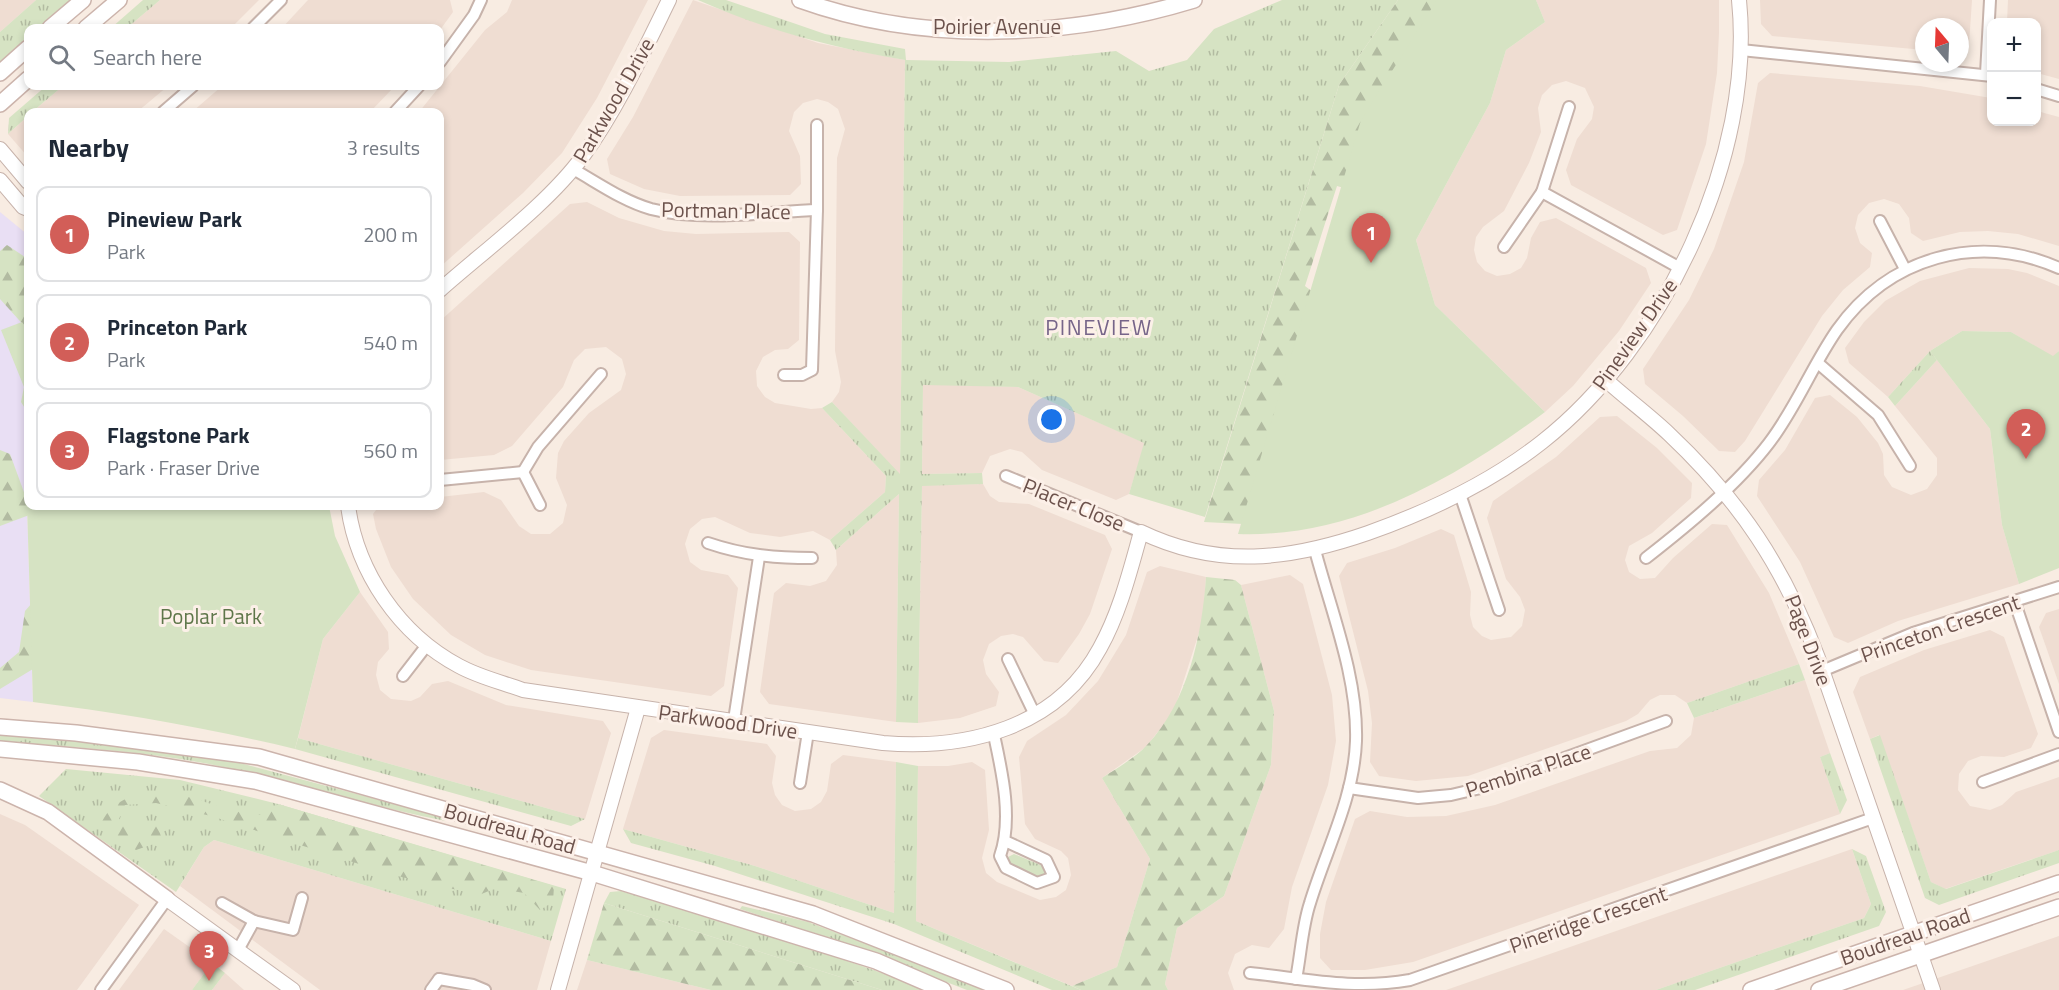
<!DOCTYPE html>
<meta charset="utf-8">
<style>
body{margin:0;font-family:"Titillium Web",sans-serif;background:#f2f2f3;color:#1f2937}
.controls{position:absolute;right:18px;top:18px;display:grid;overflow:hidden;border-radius:12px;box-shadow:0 3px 9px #0003}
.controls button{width:54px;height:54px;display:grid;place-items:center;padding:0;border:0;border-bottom:2px solid #e0e1e3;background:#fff;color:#1f2937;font:30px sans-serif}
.compass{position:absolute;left:1915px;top:18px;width:54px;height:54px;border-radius:50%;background:#fff;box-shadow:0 3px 9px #0003;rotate:341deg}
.you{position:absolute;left:1052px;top:420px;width:21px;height:21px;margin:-15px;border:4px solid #fff;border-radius:50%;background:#1a73e8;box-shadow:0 0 0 9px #1a73e833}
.badge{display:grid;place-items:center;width:39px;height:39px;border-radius:50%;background:#d25e58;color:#fff;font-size:20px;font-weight:700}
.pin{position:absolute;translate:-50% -50px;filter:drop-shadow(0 2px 3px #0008)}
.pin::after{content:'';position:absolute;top:32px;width:21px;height:18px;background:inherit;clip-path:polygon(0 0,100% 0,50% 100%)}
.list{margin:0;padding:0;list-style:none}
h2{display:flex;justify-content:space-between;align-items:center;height:78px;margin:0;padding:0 24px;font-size:26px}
h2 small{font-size:20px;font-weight:400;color:#747a83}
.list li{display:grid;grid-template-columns:39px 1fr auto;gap:18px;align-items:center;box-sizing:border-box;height:96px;margin:0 12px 12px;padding:0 12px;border:2px solid #e0e1e3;border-radius:12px}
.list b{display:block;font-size:22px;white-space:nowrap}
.list p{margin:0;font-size:20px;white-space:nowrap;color:#747a83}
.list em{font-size:20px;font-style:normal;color:#747a83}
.icon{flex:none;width:33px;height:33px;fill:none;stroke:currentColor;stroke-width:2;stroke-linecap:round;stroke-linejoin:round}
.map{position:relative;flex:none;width:2059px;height:990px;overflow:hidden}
.search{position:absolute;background:#fff;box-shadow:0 3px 9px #0003;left:24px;top:24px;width:420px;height:66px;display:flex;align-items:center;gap:15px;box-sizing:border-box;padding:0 21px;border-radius:12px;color:#747a83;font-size:22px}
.panel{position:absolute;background:#fff;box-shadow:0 3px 9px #0003;left:24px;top:108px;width:420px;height:402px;border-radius:12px}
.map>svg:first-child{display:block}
.residential{fill:#efddd2}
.education{fill:#e9dff4}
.grass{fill:url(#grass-tufts)}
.forest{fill:url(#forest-firs)}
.park{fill:#d6e3c3}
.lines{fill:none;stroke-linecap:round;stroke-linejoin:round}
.minor-casing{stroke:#c7b3ab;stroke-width:14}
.tertiary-casing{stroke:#c7b3ab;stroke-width:16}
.secondary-casing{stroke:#ccb4ac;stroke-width:18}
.minor{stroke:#fff;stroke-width:10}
.tertiary{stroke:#fff;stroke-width:14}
.secondary{stroke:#fff;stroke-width:15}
.labels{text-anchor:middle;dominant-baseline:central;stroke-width:6;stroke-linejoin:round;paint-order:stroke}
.street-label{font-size:21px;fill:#6c524c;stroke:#fcf0e8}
.park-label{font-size:21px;fill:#5e7649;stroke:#fcf0e8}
.neighbourhood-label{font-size:22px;letter-spacing:1.5px;fill:#766589;stroke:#fcf0e8}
</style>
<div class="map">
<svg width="2059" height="990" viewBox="0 0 2059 990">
<defs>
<pattern id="grass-tufts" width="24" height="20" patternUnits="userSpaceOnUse" patternTransform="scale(1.5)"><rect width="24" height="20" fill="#d6e3c3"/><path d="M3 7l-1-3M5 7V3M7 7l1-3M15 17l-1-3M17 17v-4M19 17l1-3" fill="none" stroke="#b2bba1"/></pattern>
<pattern id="forest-firs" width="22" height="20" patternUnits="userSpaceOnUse" patternTransform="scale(1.5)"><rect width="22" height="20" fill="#d6e3c3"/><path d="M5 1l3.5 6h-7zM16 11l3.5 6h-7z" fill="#b2bba1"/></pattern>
</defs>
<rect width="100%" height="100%" fill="#f8ece2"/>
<g class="residential">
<path d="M 0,0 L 36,0 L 0,32 Z"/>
<path d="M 160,0 L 259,0 L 231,28 L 127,28 Z"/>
<path d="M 308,0 L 450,0 L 453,12 L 440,30 L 282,28 Z"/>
<path d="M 512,0 L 648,0 L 597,98 L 562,153 L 523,193 L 440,267 L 440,112 L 419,112 L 485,30 L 507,12 Z"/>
<path d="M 693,0 L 818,43 L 905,60 L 900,475 L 832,402 L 839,392 L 841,382 L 835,351 L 837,158 L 845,129 L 838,109 L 828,102 L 817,99 L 803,103 L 794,112 L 789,131 L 800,156 L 801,184 L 790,195 L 680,196 L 644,189 L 610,174 L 607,159 L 633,117 Z"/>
<path d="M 1536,0 L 1719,0 L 1719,33 L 1717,73 L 1706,144 L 1677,230 L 1663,235 L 1571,185 L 1566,170 L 1577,139 L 1592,119 L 1594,107 L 1585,88 L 1566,81 L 1552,85 L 1542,95 L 1538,108 L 1541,132 L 1529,163 L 1504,211 L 1483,227 L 1476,237 L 1474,250 L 1477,262 L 1485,271 L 1497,276 L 1510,274 L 1521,268 L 1527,258 L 1531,238 L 1540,222 L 1556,218 L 1646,268 L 1651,283 L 1619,331 L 1573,386 L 1545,412 L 1435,305 L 1416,240 L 1490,103 L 1506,50 L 1545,22 Z"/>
<path d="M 1760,0 L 1972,0 L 1969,45 L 1960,52 L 1960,27 L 1924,27 L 1924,50 L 1772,36 L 1761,24 Z"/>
<path d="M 2008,0 L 2059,0 L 2059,79 L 2037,73 L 2036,22 L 2007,22 Z"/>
<path d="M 1770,73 L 1920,86 L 1985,97 L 1991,98 L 1992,122 L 2036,122 L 2037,111 L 2059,117 L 2059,246 L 2018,234 L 1988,231 L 1960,232 L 1923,241 L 1911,233 L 1909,218 L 1899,204 L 1884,199 L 1869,203 L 1858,215 L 1855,228 L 1860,243 L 1872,253 L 1870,267 L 1843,290 L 1822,316 L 1745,441 L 1735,452 L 1719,451 L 1683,416 L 1645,384 L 1643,369 L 1689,300 L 1714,249 L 1744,162 L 1758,83 Z"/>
<path d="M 63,86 L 168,86 L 137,112 L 32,112 Z"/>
<path d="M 222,86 L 395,86 L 370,112 L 192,112 Z"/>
<path d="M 28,116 L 28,157 L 8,134 Z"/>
<path d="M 587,202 L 619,218 L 664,231 L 696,234 L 789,232 L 800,242 L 799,340 L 788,349 L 775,350 L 763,357 L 756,371 L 757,386 L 765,397 L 775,403 L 811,409 L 822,408 L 886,476 L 885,492 L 830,540 L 813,531 L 780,537 L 750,533 L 715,517 L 702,519 L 690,529 L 685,544 L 690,562 L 701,570 L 728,575 L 738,588 L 724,686 L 711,696 L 531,670 L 485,655 L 451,635 L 413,599 L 391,567 L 376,529 L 373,514 L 379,506 L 440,506 L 440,497 L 484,492 L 501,500 L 519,526 L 531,534 L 550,534 L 563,523 L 567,505 L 556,478 L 558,453 L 564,441 L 589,413 L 621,390 L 626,374 L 622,359 L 606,347 L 585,349 L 574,360 L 563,387 L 512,446 L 494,455 L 440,460 L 440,321 L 570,204 Z"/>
<path d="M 1969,268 L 2008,269 L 2027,273 L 2059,286 L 2059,351 L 2053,357 L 2011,332 L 1962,331 L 1930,351 L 1888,397 L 1849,363 L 1845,348 L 1864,322 L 1885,301 L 1920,281 Z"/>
<path d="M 1937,360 L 1990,429 L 2002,525 L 2019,584 L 1898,621 L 1848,643 L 1834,637 L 1800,562 L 1757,496 L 1759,480 L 1785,450 L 1815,398 L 1830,395 L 1857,417 L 1878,443 L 1883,454 L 1884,475 L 1892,487 L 1911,495 L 1927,489 L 1937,475 L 1937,458 L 1895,406 Z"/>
<path d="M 923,384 L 1018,387 L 1145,443 L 1129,494 L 1116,500 L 1042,470 L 1022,452 L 1010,449 L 990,456 L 982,473 L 922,474 Z"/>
<path d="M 1617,416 L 1657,448 L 1692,483 L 1691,498 L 1652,533 L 1629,546 L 1625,560 L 1629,572 L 1640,579 L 1655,578 L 1673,558 L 1712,524 L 1727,525 L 1769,593 L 1799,664 L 1687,703 L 1675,695 L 1660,695 L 1650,700 L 1638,714 L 1626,721 L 1468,776 L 1416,781 L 1379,776 L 1370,762 L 1372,723 L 1368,691 L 1339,576 L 1347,563 L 1395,548 L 1441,529 L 1454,535 L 1471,592 L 1470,615 L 1473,627 L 1482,636 L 1491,640 L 1511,637 L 1522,626 L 1525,610 L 1520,597 L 1506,579 L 1487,518 L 1493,501 L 1556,457 L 1600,417 Z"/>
<path d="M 983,484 L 990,496 L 999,502 L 1029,504 L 1105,535 L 1112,549 L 1090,614 L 1079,634 L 1058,663 L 1044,661 L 1023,637 L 1013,634 L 1001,636 L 989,644 L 983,660 L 986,674 L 999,692 L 996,706 L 960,718 L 918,723 L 922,485 Z"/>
<path d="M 899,494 L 896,722 L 769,704 L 760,692 L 774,593 L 786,583 L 810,586 L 826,581 L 837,565 L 836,550 Z"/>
<path d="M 1160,566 L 1206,577 L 1203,620 L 1174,711 L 1146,747 L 1102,778 L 1150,859 L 1117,967 L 1072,986 L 916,921 L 918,766 L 948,766 L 972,762 L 985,770 L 989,830 L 982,858 L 986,873 L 997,882 L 1040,900 L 1056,897 L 1066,890 L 1071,875 L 1068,858 L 1061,851 L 1035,839 L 1025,824 L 1019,757 L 1027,741 L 1066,715 L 1098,681 L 1126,635 L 1147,572 Z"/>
<path d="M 1290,575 L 1303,584 L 1332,695 L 1336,741 L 1328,785 L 1292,887 L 1284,929 L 1269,948 L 1252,945 L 1235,954 L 1228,973 L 1234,990 L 1168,990 L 1165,984 L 1177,928 L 1224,896 L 1271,765 L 1274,711 L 1241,585 Z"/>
<path d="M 360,592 L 388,632 L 389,649 L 378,662 L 376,675 L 380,690 L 391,699 L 411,701 L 420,697 L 432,684 L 448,681 L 506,705 L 603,721 L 611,733 L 585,819 L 298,738 L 323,639 Z"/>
<path d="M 2059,609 L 2059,684 L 2039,627 L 2046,613 Z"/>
<path d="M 1990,630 L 2004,637 L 2038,734 L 2031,748 L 2004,757 L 1981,756 L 1968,761 L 1959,774 L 1958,790 L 1970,806 L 1990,810 L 2002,805 L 2016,792 L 2059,777 L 2059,850 L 1945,889 L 1931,882 L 1879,735 L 1870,739 L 1853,692 L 1860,677 L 1924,650 Z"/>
<path d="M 1805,680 L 1830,753 L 1820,757 L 1840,814 L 1413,962 L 1365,970 L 1331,970 L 1320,958 L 1320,934 L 1326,902 L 1355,819 L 1370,811 L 1407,817 L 1446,816 L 1495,805 L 1650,751 L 1677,748 L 1691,735 L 1694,718 Z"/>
<path d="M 664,730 L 767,744 L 776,756 L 772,783 L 775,795 L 782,805 L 795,811 L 811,809 L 821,802 L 827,791 L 831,764 L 843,755 L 896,762 L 894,913 L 755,866 L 623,829 L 651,738 Z"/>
<path d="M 0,814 L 25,825 L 139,905 L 77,990 L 0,990 Z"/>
<path d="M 214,840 L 551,941 L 537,990 L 320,990 L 180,886 L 204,847 Z"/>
<path d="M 1852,849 L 1871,904 L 1864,918 L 1656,990 L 1446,990 Z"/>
<path d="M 164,929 L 212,963 L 192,990 L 119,990 Z"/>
<path d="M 2059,936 L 2059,990 L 1903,990 Z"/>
<path d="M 587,960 L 711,990 L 577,990 Z"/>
<path d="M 225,973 L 244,990 L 212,990 Z"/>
</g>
<path class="education" d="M 0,212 L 28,235 L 28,467 L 26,472 L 33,702 L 0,698 Z"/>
<g class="grass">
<path d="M 36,0 L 73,0 L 40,28 L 28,28 L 28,38 L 0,63 L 0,32 Z"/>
<path d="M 143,0 L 160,0 L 127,28 L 111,28 Z"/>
<path d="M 698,0 L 726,0 L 825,34 L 905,49 L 906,60 L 1009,62 L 1116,51 L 1149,71 L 1187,60 L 1214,29 L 1282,0 L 1398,0 L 1339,85 L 1205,517 L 1129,494 L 1144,443 L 1018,387 L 923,385 L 922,474 L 982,473 L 983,484 L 922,486 L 918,723 L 896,722 L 899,494 L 836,550 L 830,540 L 885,492 L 886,476 L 822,408 L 832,402 L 900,474 L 905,60 C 833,48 765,30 698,0 Z"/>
<path d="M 46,86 L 63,86 L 32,112 L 28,112 L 28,116 L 8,134 L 9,118 Z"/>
<path d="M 1930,351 L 1937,360 L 1895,406 L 1888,397 Z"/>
<path d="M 1799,664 L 1805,680 L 1694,718 L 1687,703 Z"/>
<path d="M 0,733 L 99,742 L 221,758 L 447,818 L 446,821 C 366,805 289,780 209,764 C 141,751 70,747 0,741 Z"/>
<path d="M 1880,735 L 1931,882 L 1946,889 L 2059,850 L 2059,863 L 1939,905 L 1925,898 L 1870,739 Z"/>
<path d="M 298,738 L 585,819 L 571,826 L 295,749 Z"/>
<path d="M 1830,753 L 1847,800 L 1840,814 L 1820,757 Z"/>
<path d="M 896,762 L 918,766 L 916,921 L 1081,990 L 1052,990 L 894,924 L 715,866 L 631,843 L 623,829 L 755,866 L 894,913 Z"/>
<path d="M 66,769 L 180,780 L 278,804 L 566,889 L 551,941 L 214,840 L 204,847 L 176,892 L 39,796 Z"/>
<path d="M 1852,849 L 1866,856 L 1886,912 L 1879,926 L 1695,990 L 1656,990 L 1864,918 L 1871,904 Z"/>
<path d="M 1014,854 L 1043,866 L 1046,874 L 1040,877 L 1010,864 L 1008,857 Z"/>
<path d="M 621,891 L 774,935 L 930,990 L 882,990 L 604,903 L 610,892 Z"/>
<path d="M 742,906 L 808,922 L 988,990 L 967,990 L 853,946 L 740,909 Z"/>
</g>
<g class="forest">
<path d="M 1398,0 L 1490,0 L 1354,191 L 1337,186 L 1305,286 L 1326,302 L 1282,526 L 1204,522 L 1339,85 Z"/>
<path d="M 7,245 L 28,259 L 28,330 L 0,299 L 0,251 Z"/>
<path d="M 0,450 L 10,454 L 32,514 L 0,526 Z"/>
<path d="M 1206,577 L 1235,580 L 1241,585 L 1274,711 L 1271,765 L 1224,896 L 1177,928 L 1165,984 L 1168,990 L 1081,990 L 1072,986 L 1117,967 L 1150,859 L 1102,778 C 1117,768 1135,758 1147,745 C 1188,702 1202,635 1206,577 Z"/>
<path d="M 32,603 L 33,669 L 0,689 L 0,668 L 19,652 L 25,611 Z"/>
<path d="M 155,791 C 194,793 227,815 266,815 L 278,804 L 554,886 L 553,902 L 540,910 L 524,893 L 496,888 L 479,895 L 393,875 L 211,816 L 156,803 L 125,805 L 119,819 L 132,823 L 158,824 L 162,841 L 136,850 L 100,826 C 110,802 131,794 155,791 Z"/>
<path d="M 604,903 L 882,990 L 711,990 L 587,960 Z"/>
</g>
<g class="park">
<path d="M 1437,0 L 1536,0 L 1545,22 L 1506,50 L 1490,103 L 1416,240 L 1435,305 L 1545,412 C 1455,479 1352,538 1238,534 L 1361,120 Z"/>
<path d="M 22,322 L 28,330 L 28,413 L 21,402 L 24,387 L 1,330 Z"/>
<path d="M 1962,331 L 2011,332 L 2053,356 L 2059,351 L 2059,568 L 2019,584 L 2002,525 L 1990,429 L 1930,351 Z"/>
<path d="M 28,467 L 28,506 L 329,506 L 335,536 L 360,592 L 323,639 L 295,749 C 208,728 121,713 33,702 L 26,472 Z"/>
<path d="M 212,963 L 225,973 L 212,990 L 192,990 Z"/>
</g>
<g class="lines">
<g class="minor-casing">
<g id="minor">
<path d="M 253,28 L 281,0"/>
<path d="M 1741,50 L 1992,76"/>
<path d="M 440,62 L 474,15 L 481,0"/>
<path d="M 1986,74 L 1990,0"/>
<path d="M 2036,89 L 2059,96"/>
<path d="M 163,112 L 193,86"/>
<path d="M 395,112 L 419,86"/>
<path d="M 573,169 C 598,183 623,201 651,209 C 701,222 766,212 817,210"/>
<path d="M 1542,192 L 1680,268"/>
<path d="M 1880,221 L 1905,269"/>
<path d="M 1504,247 L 1542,192 L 1569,107"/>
<path d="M 1819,364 L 1878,415 L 1910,466"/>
<path d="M 784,375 L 802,375 L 812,370 L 817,210 L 817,125"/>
<path d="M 523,472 L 538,447 L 601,374"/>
<path d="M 523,472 L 540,505"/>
<path d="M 1006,476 L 1141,532"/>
<path d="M 440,480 L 523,472"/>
<path d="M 1460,494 L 1499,610"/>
<path d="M 708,543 C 743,555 775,558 812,558"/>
<path d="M 1646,558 C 1687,526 1737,485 1769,443 C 1796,408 1812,366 1837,330 C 1889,257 1977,232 2059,268"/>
<path d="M 2015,603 L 2059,732"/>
<path d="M 1008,659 L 1035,715"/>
<path d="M 1822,671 L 1913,633 L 2059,587"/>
<path d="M 403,676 L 427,645"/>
<path d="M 734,720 L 759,557"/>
<path d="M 994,735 C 1002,772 1013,819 1000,856 L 1006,868 L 1037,883 L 1054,877 L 1046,860 L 1005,841"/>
<path d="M 1983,782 L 2059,754"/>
<path d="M 800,783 L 808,732"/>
<path d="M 1349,788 L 1418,798 L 1451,795 L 1485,787 L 1666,721"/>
<path d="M 222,903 L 254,921 L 293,930 L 302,898"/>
<path d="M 238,950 L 254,921"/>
<path d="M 1250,973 C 1307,979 1353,990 1410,980 L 1873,818"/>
<path d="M 439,979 L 473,985 L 485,990"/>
<path d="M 1296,979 C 1301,954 1302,927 1310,903 C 1326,850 1354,798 1356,741 C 1358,677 1331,611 1315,550"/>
<path d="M 101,990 L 167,899"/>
<path d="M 431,990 L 439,979"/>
</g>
</g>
<g class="tertiary-casing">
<g id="tertiary">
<path d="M 0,149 L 28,182"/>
<path d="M 0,180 L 23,207 L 28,209"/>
<path d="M 440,290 C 484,251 549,203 583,156 C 617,109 643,53 669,0"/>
<path d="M 1606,380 C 1627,399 1649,415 1669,434 C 1740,501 1784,567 1818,658 L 1933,990"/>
<path d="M 348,506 C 357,572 399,634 459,666 C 479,677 501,682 523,690 L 883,743 C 967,750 1057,728 1100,648 C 1120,612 1130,571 1141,532 C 1218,569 1290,560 1368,533 C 1430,511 1490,483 1542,442 C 1664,346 1755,156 1739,0"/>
<path d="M 167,899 L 293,990"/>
<path d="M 558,990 L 638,708"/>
</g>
</g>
<g class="secondary-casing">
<g id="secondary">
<path d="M 800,0 C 925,45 1069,38 1194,0"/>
<path d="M 50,28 L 83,0"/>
<path d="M 86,28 L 119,0"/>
<path d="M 0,73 L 28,48"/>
<path d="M 0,104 L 28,79"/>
<path d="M 0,727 L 76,733 L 259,757 L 813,914 L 1006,990"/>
<path d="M 0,749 L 138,762 L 255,781 L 592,873 L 876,961 L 943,990"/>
<path d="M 0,790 L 48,812 L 167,899"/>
<path d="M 1751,990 L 2059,883"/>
<path d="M 1819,990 L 2059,907"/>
</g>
</g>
<use href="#minor" class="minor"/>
<use href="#tertiary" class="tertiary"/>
<use href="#secondary" class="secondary"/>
</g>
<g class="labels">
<g class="street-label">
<text x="997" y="26">Poirier Avenue</text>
<text transform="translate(613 100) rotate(-60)">Parkwood Drive</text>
<text transform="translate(726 210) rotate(1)">Portman Place</text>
<text transform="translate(1634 334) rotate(-55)">Pineview Drive</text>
<text transform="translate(1074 504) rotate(22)">Placer Close</text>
<text transform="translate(1940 628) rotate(-19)">Princeton Crescent</text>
<text transform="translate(1809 640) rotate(69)">Page Drive</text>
<text transform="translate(728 721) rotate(8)">Parkwood Drive</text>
<text transform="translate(1528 770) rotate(-18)">Pembina Place</text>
<text transform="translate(510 828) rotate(16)">Boudreau Road</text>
<text transform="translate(1588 919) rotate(-19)">Pineridge Crescent</text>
<text transform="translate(1905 936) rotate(-19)">Boudreau Road</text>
</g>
<g class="park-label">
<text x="211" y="616">Poplar Park</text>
</g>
<g class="neighbourhood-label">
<text x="1099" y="327">PINEVIEW</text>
</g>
</g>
</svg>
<div class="controls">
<button>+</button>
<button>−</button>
</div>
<svg class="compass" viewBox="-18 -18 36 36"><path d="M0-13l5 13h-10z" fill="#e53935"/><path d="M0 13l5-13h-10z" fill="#747a83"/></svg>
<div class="you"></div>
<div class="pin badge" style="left:1371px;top:263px">1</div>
<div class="pin badge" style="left:2026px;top:459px">2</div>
<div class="pin badge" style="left:209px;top:981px">3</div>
<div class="search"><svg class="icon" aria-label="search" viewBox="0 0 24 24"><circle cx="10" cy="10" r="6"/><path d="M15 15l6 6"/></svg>Search here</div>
<section class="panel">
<h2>Nearby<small>3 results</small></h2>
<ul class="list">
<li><span class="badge">1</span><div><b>Pineview Park</b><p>Park</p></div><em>200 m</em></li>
<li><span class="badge">2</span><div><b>Princeton Park</b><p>Park</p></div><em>540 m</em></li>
<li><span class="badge">3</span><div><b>Flagstone Park</b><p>Park · Fraser Drive</p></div><em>560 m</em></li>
</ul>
</section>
</div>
